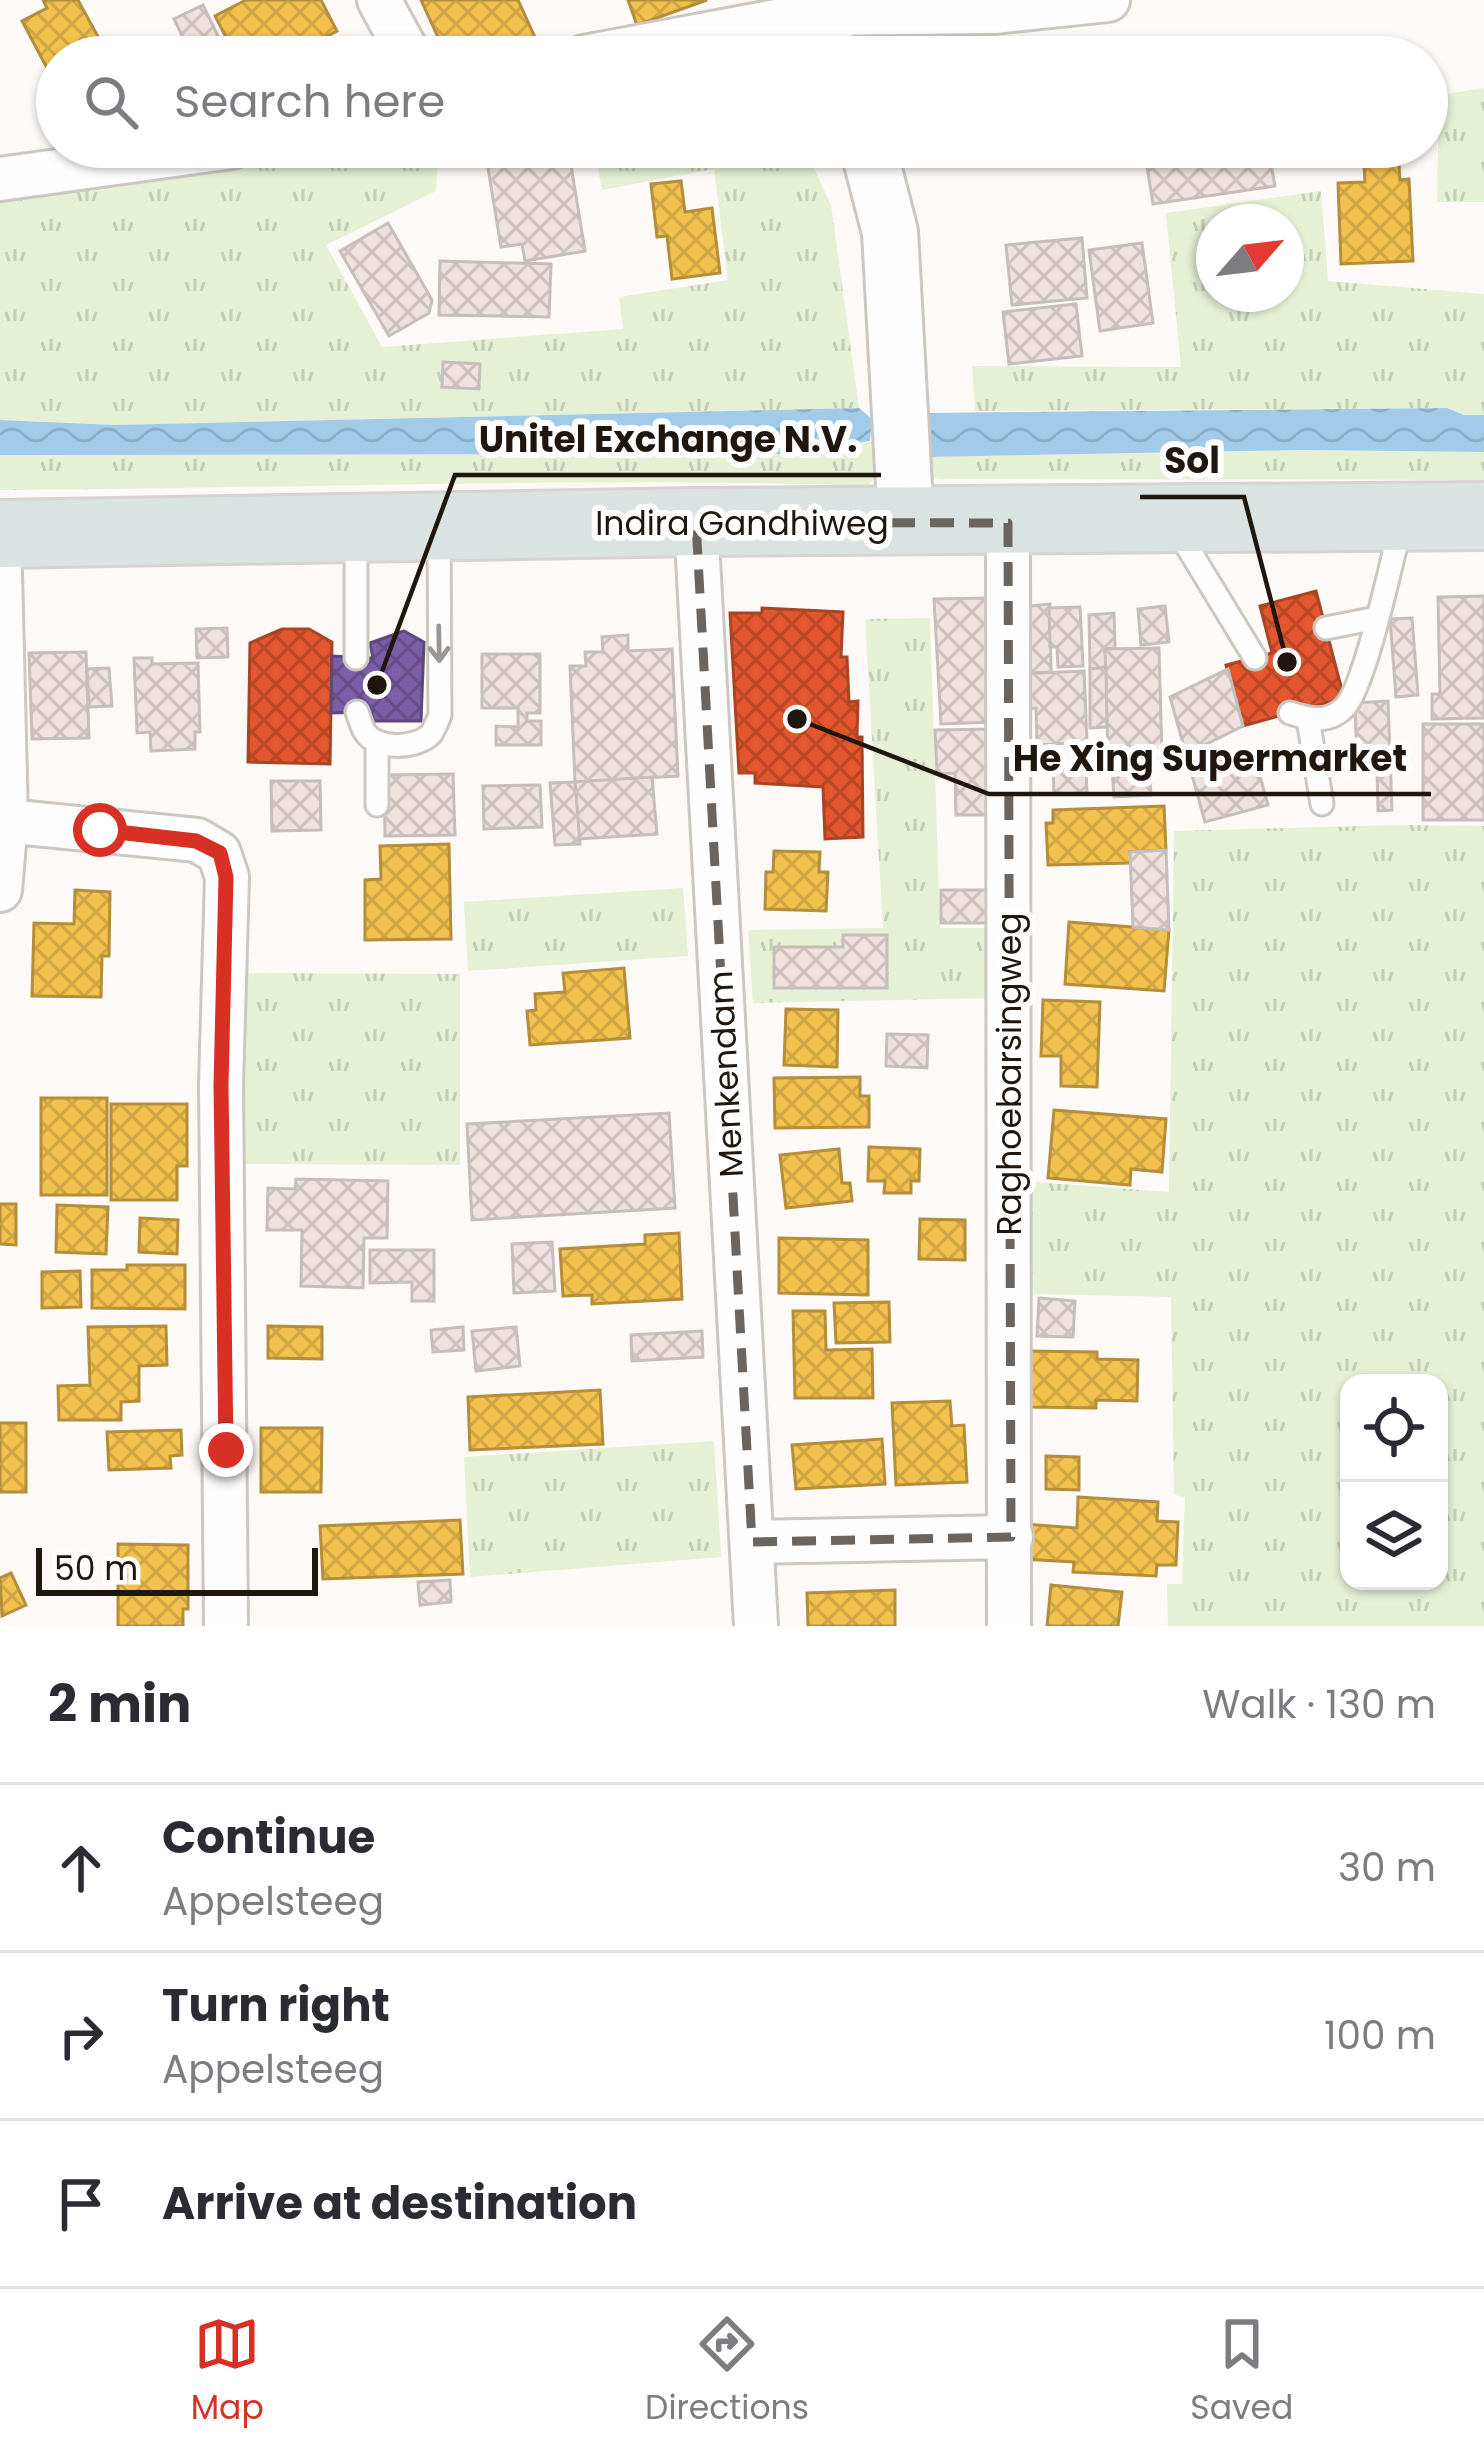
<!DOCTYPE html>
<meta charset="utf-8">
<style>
body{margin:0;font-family:Poppins,sans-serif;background:#f7f7f7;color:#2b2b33}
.controls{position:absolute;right:36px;bottom:36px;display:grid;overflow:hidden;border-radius:24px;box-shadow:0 3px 9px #0004}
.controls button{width:108px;height:108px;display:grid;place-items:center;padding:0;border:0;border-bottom:3px solid #e1e1e2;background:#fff;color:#2b2b33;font:60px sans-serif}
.compass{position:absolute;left:1196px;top:204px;width:108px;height:108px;border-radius:50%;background:#fff;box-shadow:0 3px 9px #0004;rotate:62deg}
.scale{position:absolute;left:36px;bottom:30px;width:282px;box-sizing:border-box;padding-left:12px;border:6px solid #1f160e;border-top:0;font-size:33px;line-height:42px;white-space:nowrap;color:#1f160e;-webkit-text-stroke:9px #fff;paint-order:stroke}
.stop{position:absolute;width:36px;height:36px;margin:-27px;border:9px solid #d93025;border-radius:50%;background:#fff}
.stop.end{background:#d93025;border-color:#fff;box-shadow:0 3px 12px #0008}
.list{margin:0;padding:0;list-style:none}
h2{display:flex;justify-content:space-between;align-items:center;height:156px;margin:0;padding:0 48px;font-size:51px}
h2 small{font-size:39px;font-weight:400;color:#7c7c81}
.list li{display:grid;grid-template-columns:78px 1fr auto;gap:36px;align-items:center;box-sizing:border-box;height:168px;padding:0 48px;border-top:3px solid #e1e1e2}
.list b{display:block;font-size:45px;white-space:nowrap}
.list p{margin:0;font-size:39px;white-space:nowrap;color:#7c7c81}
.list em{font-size:39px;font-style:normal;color:#7c7c81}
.icon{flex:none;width:66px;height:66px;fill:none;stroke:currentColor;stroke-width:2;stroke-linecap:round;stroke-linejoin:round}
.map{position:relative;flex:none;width:1484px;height:1626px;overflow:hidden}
.search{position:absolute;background:#fff;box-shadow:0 3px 9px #0004;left:36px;right:36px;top:36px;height:132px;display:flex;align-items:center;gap:30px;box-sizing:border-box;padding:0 42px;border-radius:66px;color:#7c7c81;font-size:45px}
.sheet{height:660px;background:#fff}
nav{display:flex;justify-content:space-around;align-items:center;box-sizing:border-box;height:168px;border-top:3px solid #e1e1e2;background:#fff;font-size:33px;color:#7c7c81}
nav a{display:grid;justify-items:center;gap:6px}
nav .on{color:#d93025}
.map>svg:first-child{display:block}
.grass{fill:url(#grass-tufts);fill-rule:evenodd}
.water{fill:url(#water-waves)}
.homes{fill:url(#homes-cross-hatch);stroke:#b38e3b;stroke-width:3}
.shops{fill:url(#shops-cross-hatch);stroke:#a94424;stroke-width:3}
.offices{fill:url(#offices-cross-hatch);stroke:#5f4879;stroke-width:3}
.building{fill:url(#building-cross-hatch);stroke:#c6bebc;stroke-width:3}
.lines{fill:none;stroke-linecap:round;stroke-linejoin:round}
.service-casing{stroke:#cdc7c1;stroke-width:27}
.minor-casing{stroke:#cdc7c1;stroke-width:48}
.tertiary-casing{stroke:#cdc7c1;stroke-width:60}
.primary-casing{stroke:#d6d3d0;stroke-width:72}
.service{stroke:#fffefe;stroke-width:21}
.minor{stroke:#fffefe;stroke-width:42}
.tertiary{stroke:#fffefe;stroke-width:54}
.primary{stroke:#dbe2e2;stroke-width:66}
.oneway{stroke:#9a9692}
.route{stroke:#d93025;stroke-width:15}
.marked{fill:none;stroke:#6c655f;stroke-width:9;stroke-dasharray:24 15;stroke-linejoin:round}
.labels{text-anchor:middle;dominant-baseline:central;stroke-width:12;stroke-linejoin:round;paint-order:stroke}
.street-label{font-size:33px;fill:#1f160e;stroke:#fff}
.leader{fill:none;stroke:#1f160e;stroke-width:4.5}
.callout-dot{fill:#1f160e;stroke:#fff;stroke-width:4.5}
.callout-label{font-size:36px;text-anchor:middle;font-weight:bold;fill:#1f160e;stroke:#fff;stroke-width:12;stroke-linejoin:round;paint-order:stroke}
</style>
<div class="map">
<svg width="1484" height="1626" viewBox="0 0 1484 1626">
<defs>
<pattern id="grass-tufts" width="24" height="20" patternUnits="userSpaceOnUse" patternTransform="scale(3)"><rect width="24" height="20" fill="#e5f0d5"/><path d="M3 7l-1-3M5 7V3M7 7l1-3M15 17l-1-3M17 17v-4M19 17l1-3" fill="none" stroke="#c4cdb6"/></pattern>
<pattern id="water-waves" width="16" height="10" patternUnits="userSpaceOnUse" patternTransform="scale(3)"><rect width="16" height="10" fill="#a2cae9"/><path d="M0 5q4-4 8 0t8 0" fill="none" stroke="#8badc7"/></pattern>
<pattern id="homes-cross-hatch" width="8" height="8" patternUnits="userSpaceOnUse" patternTransform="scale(3)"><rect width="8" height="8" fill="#f2c14e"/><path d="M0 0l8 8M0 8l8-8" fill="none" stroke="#cfa543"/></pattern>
<pattern id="shops-cross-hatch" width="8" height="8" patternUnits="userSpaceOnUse" patternTransform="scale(3)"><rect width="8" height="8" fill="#e4572e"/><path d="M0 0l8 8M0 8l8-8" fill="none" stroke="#b84726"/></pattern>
<pattern id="offices-cross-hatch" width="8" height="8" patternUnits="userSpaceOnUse" patternTransform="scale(3)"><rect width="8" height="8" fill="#7b5ea7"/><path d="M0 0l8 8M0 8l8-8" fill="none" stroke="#644d86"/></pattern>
<pattern id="building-cross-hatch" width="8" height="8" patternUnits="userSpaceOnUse" patternTransform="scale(3)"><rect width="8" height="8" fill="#efe1de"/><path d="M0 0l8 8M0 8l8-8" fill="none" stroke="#ccc0bd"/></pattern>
</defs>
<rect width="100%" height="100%" fill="#fcf9f6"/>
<g class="grass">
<path d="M 1484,88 L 1484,202 L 1437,202 L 1439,95 Z"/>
<path d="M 323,147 L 438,147 L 436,191 L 326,245 L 382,347 L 623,329 L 619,297 L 728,280 L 714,169 L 602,190 L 594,147 L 804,147 L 831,205 L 859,408 L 115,425 L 0,420 L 0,188 L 117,179 Z"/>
<path d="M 1321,191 L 1328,281 L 1484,294 L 1484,415 L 1464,415 L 1447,408 L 975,411 L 972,366 L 1181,367 L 1166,213 ZM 1214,222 L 1286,222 L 1286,294 L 1214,294 Z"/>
<path d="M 877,441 C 878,458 882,476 866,486 C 577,476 289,489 0,490 L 0,455 L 797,454 Z"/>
<path d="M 1304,450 L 1484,452 L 1484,480 L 942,479 L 928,477 L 926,457 Z"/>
<path d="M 930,618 L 940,928 L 996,928 L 998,998 L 753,1003 L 748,930 L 883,928 L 865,619 Z"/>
<path d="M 1395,825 L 1484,826 L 1484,1626 L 1168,1626 L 1167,1584 L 1182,1584 L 1185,1497 L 1174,1495 L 1171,1297 L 1022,1294 L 1021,1181 L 1169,1192 L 1174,831 ZM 1349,1383 L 1439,1383 L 1439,1581 L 1349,1581 Z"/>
<path d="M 683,888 L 688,956 L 468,971 L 464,902 Z"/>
<path d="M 233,973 L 460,974 L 460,1165 L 233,1164 Z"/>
<path d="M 714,1441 L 721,1557 L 470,1577 L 464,1457 Z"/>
</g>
<g class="water">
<path d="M 859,408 L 872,419 L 870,441 L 797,454 L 0,455 L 0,420 L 115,425 Z"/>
<path d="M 1447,408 L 1464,415 L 1484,415 L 1484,452 L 1304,450 L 926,457 L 923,413 Z"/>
</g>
<g class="homes">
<path d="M 43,0 L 78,0 L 109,57 L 57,57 L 57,87 L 22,21 L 47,8 Z"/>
<path d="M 246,0 L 321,0 L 337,31 L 286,57 L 278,43 L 251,57 L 236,57 L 215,16 Z"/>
<path d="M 421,0 L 518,0 L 538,44 L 510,57 L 447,57 Z"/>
<path d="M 628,0 L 707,0 L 637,25 Z"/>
<path d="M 1363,147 L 1398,147 L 1400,180 L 1409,179 L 1413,261 L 1341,264 L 1338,183 L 1365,182 Z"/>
<path d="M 681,181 L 685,212 L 712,208 L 720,273 L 672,279 L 667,236 L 657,237 L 651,184 Z"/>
<path d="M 1164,806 L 1166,850 L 1130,852 L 1131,863 L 1048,865 L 1046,823 L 1053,823 L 1053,810 Z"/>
<path d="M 449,844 L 451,939 L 365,940 L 365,880 L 381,879 L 380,846 Z"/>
<path d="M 774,851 L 820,852 L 819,872 L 828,872 L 826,911 L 765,909 L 766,872 L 773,872 Z"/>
<path d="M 75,890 L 110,892 L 109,956 L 102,956 L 101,997 L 32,996 L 34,923 L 74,924 Z"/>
<path d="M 1069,922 L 1169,930 L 1164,991 L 1065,984 Z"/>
<path d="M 624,968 L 630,1038 L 530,1045 L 527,1011 L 536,1010 L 535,994 L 565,992 L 563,973 Z"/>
<path d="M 1043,1000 L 1100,1002 L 1097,1087 L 1061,1086 L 1061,1056 L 1041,1056 Z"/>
<path d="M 786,1009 L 838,1010 L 837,1067 L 784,1065 Z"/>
<path d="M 860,1077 L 860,1096 L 869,1096 L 869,1127 L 775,1128 L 774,1078 Z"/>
<rect x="41" y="1098" width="66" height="97"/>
<path d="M 111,1104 L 187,1104 L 187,1166 L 177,1166 L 177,1200 L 111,1200 Z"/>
<path d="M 1054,1110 L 1166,1119 L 1162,1172 L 1131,1169 L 1130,1185 L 1048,1178 Z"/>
<path d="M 869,1147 L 920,1149 L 919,1181 L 911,1181 L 911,1193 L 884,1193 L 885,1181 L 868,1181 Z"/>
<path d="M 839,1149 L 842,1183 L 850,1183 L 852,1201 L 786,1208 L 780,1155 Z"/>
<path d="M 0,1204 L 16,1204 L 16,1245 L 0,1244 Z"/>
<path d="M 57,1205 L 108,1207 L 106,1254 L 56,1252 Z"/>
<path d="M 140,1218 L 178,1220 L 177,1254 L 139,1252 Z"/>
<path d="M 920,1219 L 965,1220 L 965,1260 L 919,1259 Z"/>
<path d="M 679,1233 L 682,1299 L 592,1304 L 592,1295 L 563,1296 L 560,1249 L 645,1244 L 645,1235 Z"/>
<path d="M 779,1238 L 868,1240 L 868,1295 L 779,1293 Z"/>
<path d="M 127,1265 L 185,1265 L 185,1309 L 92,1308 L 92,1270 L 127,1270 Z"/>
<path d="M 80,1271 L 81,1307 L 42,1308 L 42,1272 Z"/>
<path d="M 889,1302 L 890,1342 L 836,1343 L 834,1303 Z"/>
<path d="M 793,1311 L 825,1311 L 826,1350 L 872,1349 L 873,1398 L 795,1398 Z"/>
<path d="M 166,1326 L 167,1365 L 139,1366 L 139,1401 L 121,1402 L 121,1420 L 59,1420 L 58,1386 L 90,1385 L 88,1327 Z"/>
<path d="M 268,1326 L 322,1327 L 322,1359 L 268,1358 Z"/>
<path d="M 1026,1351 L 1097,1352 L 1097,1359 L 1138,1360 L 1137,1401 L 1096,1400 L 1096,1408 L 1026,1407 Z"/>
<path d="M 600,1390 L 603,1444 L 470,1450 L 468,1397 Z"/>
<path d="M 950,1401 L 952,1426 L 964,1425 L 967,1482 L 896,1485 L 892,1403 Z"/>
<rect x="0" y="1423" width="26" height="69"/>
<path d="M 261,1428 L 322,1428 L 321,1492 L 261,1492 Z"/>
<path d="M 181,1430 L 182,1455 L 170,1456 L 171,1468 L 109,1470 L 107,1432 Z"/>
<path d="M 882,1439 L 885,1484 L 796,1489 L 792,1445 Z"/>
<path d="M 1046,1456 L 1079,1457 L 1079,1490 L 1046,1489 Z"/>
<path d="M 1078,1497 L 1158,1502 L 1157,1521 L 1178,1522 L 1176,1565 L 1157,1565 L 1156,1576 L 1073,1572 L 1074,1562 L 1023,1559 L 1025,1524 L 1077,1528 Z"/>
<path d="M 460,1520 L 463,1574 L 323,1579 L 320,1526 Z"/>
<path d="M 118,1544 L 188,1545 L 188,1609 L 183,1609 L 183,1626 L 118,1626 Z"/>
<path d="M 11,1573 L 26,1605 L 2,1616 L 0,1578 Z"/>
<path d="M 1051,1585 L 1122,1592 L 1118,1626 L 1047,1626 Z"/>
<path d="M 895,1590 L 895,1626 L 808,1626 L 807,1593 Z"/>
</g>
<g class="shops">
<path d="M 1316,591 L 1344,698 L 1243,726 L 1226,665 L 1272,653 L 1260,606 Z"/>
<path d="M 762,608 L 843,612 L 841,657 L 847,657 L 849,702 L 858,701 L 857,737 L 862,737 L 863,837 L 825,839 L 823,787 L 755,783 L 755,773 L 739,773 L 730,613 L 762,613 Z"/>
<path d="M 282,629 L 309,629 L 332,642 L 330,764 L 248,762 L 250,643 Z"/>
</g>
<path class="offices" d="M 404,631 L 424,642 L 421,721 L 372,721 L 372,712 L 331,713 L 332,656 L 373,658 L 370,643 Z"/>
<g class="building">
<path d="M 203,5 L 221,42 L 192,56 L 174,19 Z"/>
<path d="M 502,147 L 568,147 L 585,251 L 525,261 L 522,244 L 501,247 L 485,150 Z"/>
<path d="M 1158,147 L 1268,147 L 1275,186 L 1153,204 L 1145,154 L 1158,152 Z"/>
<path d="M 388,223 L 432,300 L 429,313 L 389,336 L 340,251 Z"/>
<path d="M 1082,238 L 1087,298 L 1012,305 L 1006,245 Z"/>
<path d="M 1142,243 L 1153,323 L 1100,331 L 1089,250 Z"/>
<path d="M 440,261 L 551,264 L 549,317 L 439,315 Z"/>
<path d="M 1076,304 L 1082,356 L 1009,364 L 1003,312 Z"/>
<path d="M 443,362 L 480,364 L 479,389 L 442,387 Z"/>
<path d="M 1484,596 L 1484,718 L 1432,719 L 1432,694 L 1440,694 L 1438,597 Z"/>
<path d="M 986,598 L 991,722 L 941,724 L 934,599 Z"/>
<path d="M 1050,604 L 1051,672 L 1018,674 L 1019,607 Z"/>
<path d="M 1165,606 L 1169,642 L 1141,645 L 1138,609 Z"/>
<path d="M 1080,607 L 1083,666 L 1058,667 L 1057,647 L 1050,647 L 1049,608 Z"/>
<path d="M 1114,613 L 1115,648 L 1105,649 L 1106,667 L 1090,669 L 1089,615 Z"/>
<path d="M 1412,618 L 1418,695 L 1396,697 L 1390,619 Z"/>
<path d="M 227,628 L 228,657 L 197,658 L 196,629 Z"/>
<path d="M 628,635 L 628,651 L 672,649 L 678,776 L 575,782 L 570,666 L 586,666 L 585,652 L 603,652 L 602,637 Z"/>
<path d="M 1159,648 L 1162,757 L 1108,758 L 1105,649 Z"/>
<path d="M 86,652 L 89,738 L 32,739 L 29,653 Z"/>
<path d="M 482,654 L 540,654 L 540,713 L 527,713 L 527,721 L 541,721 L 541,745 L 496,745 L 496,726 L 518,727 L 518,708 L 482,708 Z"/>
<path d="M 134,658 L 152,658 L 152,664 L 198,663 L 200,732 L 195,732 L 195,749 L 151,751 L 150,732 L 137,733 Z"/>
<path d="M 1106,667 L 1107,727 L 1090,728 L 1090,669 Z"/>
<path d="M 109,668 L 112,706 L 89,707 L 87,669 Z"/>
<path d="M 1228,669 L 1243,726 L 1186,754 L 1170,697 Z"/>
<path d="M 1084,671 L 1087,742 L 1037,745 L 1036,708 L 1020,709 L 1018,674 Z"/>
<path d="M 1388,701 L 1392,810 L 1378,811 L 1377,769 L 1357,769 L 1355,703 Z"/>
<rect x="1423" y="724" width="61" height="96"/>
<path d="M 991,729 L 993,815 L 956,815 L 955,773 L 937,774 L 935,730 Z"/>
<path d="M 1253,751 L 1268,805 L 1205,822 L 1190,768 Z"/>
<path d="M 1149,767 L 1151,795 L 1114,797 L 1112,769 Z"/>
<path d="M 1086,769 L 1087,793 L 1054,794 L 1053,770 Z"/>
<path d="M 453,774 L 455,835 L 385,836 L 384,775 Z"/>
<path d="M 652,777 L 657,834 L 579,839 L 575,782 Z"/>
<path d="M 271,781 L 320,781 L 321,830 L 272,831 Z"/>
<path d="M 575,782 L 580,844 L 555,845 L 550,783 Z"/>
<path d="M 540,785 L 542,827 L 484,829 L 483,786 Z"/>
<path d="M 1166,850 L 1169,930 L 1133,927 L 1130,852 Z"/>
<rect x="941" y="890" width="46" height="33"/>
<path d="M 843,935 L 887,935 L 887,988 L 774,988 L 774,947 L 843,947 Z"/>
<path d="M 887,1034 L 928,1035 L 927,1068 L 886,1066 Z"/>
<path d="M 669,1113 L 675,1208 L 472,1220 L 467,1124 Z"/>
<path d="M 296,1179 L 388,1181 L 387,1238 L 364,1238 L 363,1288 L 301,1286 L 302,1230 L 267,1230 L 268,1188 L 295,1189 Z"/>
<path d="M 552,1242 L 555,1291 L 514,1293 L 512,1244 Z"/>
<path d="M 370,1250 L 434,1250 L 434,1301 L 412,1301 L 412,1282 L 370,1283 Z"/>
<path d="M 1039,1298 L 1075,1301 L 1073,1337 L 1037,1336 Z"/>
<path d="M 463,1327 L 464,1350 L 433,1352 L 431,1330 Z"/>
<path d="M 516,1327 L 520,1366 L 476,1371 L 472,1331 Z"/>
<path d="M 702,1331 L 703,1357 L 632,1361 L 631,1335 Z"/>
<path d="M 450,1580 L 451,1602 L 420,1605 L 418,1582 Z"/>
</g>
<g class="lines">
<g class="service-casing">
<g id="service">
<path d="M 1177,530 L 1255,658"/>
<path d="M 1326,628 L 1377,618"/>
<path d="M 356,658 L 356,532"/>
<path d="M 357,712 C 360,719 361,726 365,732 C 376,750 416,749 431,734 C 433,731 439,718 440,715 L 439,533"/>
<path d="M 1290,713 C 1309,719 1327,724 1344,708 C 1365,688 1392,559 1401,524"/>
<path d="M 1308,719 L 1322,804"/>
<path d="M 377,805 L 377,742"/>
</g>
</g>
<g class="minor-casing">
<g id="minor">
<path d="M 379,0 L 410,57"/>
<path d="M 584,57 L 814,14 L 994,12 L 1108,0"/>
<path d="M 0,179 L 232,147"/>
<path d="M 696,522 L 756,1626"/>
<path d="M 1008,523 L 1009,1626"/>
<path d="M 0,572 L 6,821 L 0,890"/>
<path d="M 6,821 L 197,840 L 219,853 L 227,877 L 221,1085 L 226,1626"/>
<path d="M 752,1542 L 1011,1537"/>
</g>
</g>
<g class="tertiary-casing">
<g id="tertiary">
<path d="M 808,0 L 832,57"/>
<path d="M 868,147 L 890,232 L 906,523"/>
</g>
</g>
<g class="primary-casing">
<path id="primary" d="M 0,534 L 696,522 L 1484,516"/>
</g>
<use href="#service" class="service"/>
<use href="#minor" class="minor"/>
<use href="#tertiary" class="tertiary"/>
<use href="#primary" class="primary"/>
</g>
<defs><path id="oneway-shaft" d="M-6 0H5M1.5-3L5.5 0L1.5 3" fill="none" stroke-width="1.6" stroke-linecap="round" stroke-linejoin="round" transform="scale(3)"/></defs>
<use class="oneway" href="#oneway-shaft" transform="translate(439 644) rotate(89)"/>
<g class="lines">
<path class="route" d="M 100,830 L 196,841 L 220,853 L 226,877 L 221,1085 L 226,1450"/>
</g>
<path class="marked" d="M 696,522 L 1008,523 L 1011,1537 L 752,1542 Z"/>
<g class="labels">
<g class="street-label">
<text x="742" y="523">Indira Gandhiweg</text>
<text transform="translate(726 1074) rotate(-93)">Menkendam</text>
<text transform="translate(1009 1074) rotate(-90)">Raghoebarsingweg</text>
</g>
</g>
<path class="leader" d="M377 685L455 475H881M1287 662L1244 497H1140M797 719L989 794H1431"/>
<g class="callout-dot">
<circle cx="377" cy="685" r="12"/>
<circle cx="1287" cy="662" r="12"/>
<circle cx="797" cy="719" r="12"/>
</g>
<g class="callout-label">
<text x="668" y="452">Unitel Exchange N.V.</text>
<text x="1192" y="473">Sol</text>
<text x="1210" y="771">He Xing Supermarket</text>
</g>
</svg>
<div class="controls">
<button><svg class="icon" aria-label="locate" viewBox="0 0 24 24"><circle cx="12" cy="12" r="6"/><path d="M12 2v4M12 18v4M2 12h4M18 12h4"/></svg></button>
<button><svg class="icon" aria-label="layers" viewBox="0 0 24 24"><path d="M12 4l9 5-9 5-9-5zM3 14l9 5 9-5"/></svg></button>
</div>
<svg class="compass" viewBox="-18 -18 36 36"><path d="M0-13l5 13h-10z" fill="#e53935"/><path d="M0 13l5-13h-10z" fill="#7c7c81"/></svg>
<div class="scale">50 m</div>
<div class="stop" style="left:100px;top:830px"></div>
<div class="stop end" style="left:226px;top:1450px"></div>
<div class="search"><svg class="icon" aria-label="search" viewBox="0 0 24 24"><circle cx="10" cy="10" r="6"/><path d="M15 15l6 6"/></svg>Search here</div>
</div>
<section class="sheet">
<h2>2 min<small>Walk · 130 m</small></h2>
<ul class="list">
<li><svg class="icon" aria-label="ahead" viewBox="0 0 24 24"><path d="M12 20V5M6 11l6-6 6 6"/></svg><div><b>Continue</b><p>Appelsteeg</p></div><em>30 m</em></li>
<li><svg class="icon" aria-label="right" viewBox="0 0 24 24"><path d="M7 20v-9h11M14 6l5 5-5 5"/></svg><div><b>Turn right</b><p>Appelsteeg</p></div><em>100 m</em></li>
<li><svg class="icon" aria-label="arrive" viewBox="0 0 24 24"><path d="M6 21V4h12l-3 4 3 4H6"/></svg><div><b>Arrive at destination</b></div></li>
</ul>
</section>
<nav>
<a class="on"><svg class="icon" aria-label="map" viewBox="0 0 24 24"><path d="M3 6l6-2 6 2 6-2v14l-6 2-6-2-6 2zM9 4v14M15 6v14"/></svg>Map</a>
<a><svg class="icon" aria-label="directions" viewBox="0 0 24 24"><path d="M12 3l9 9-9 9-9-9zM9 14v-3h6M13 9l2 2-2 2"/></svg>Directions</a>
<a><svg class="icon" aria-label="saved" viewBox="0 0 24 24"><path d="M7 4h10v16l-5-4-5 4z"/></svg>Saved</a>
</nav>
